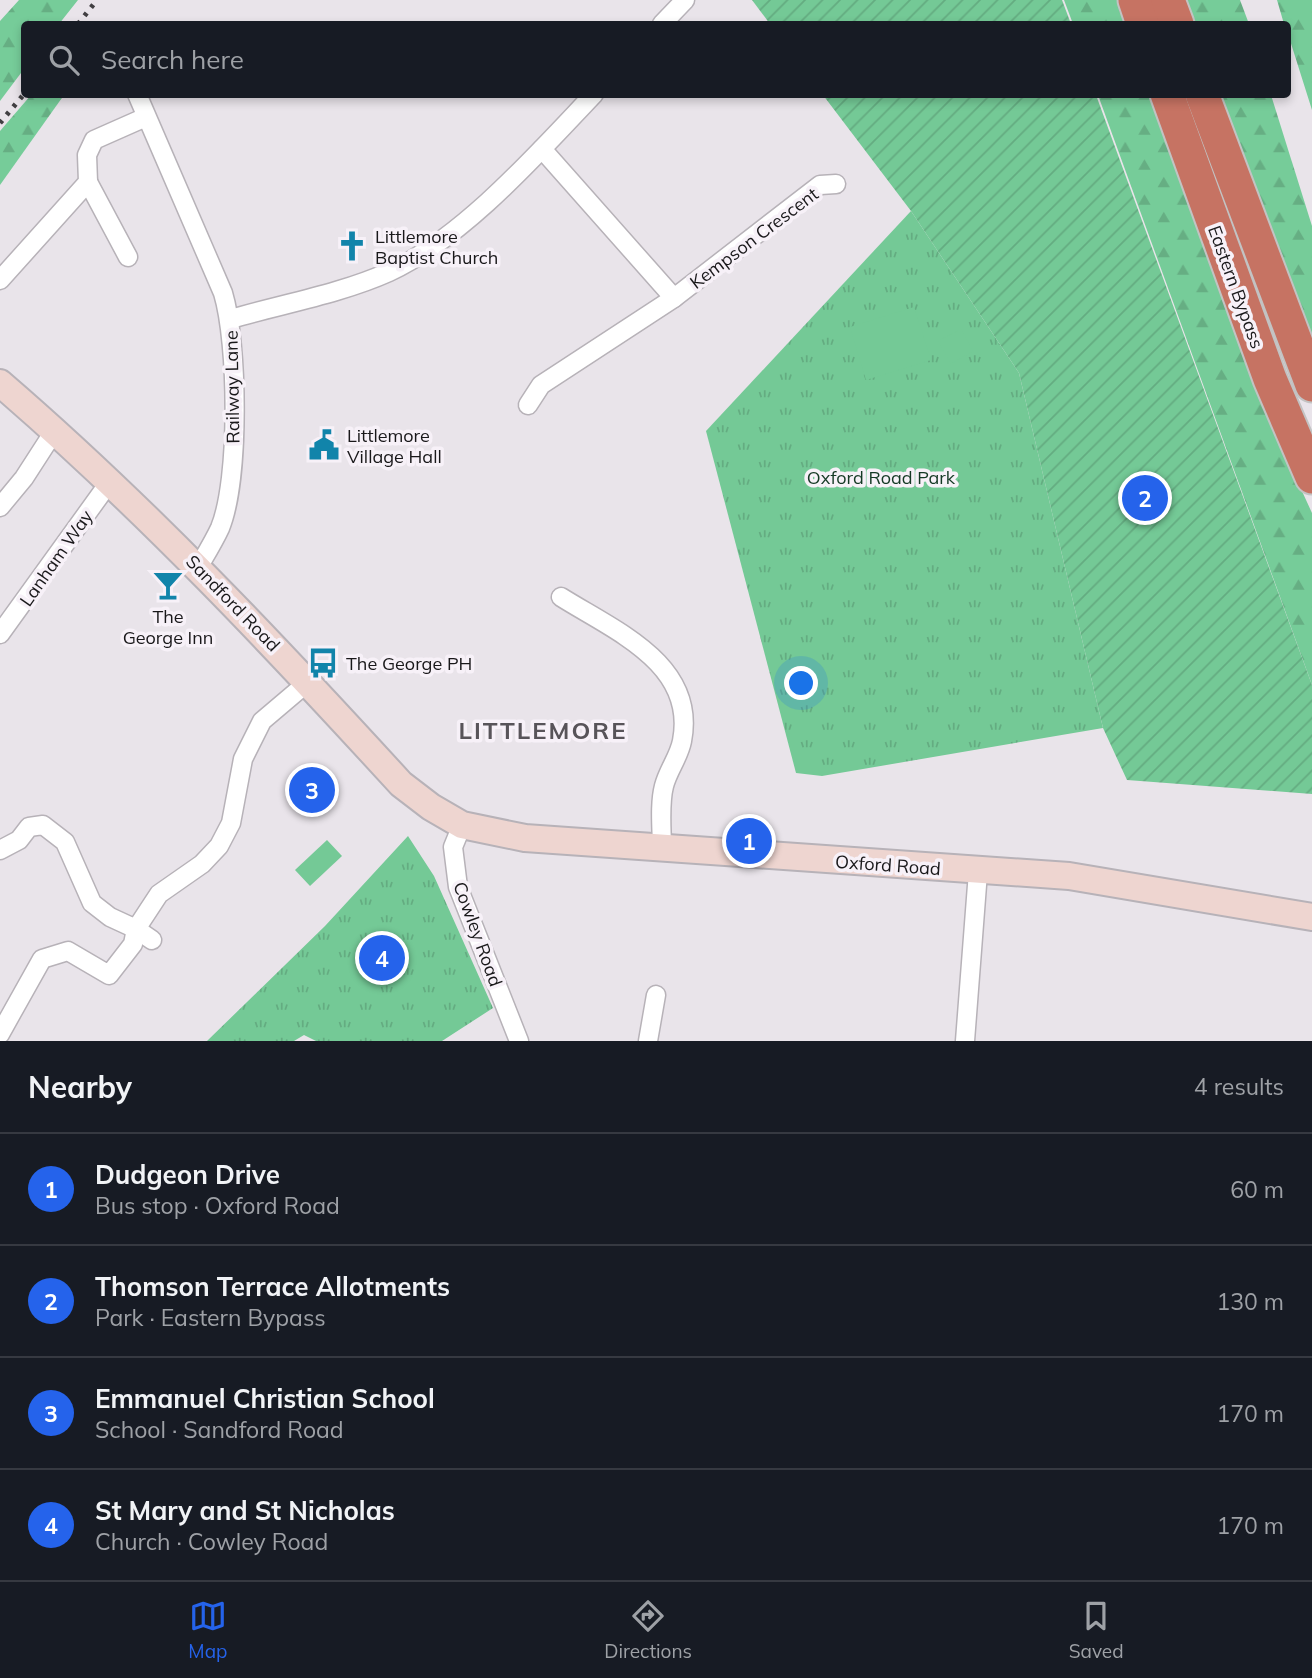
<!DOCTYPE html>
<meta charset="utf-8">
<style>
body{margin:0;font-family:Mulish,sans-serif;background:#20242c;color:#f1f3f6}
.you{position:absolute;left:802px;top:684px;width:24px;height:24px;margin:-18px;border:5px solid #fff;border-radius:50%;background:#1a73e8;box-shadow:0 0 0 10px #1a73e833}
.badge{display:grid;place-items:center;width:46px;height:46px;border-radius:50%;background:#2563eb;color:#fff;font-size:23px;font-weight:700}
.pin{position:absolute;translate:-50% -50%;border:4px solid #fff;box-shadow:0 2px 7px #0006}
.list{margin:0;padding:0;list-style:none}
h2{display:flex;justify-content:space-between;align-items:center;height:91px;margin:0;padding:0 28px;font-size:30px}
h2 small{font-size:23px;font-weight:400;color:#9ea1a6}
.list li{display:grid;grid-template-columns:46px 1fr auto;gap:21px;align-items:center;box-sizing:border-box;height:112px;padding:0 28px;border-top:2px solid #363941}
.list b{display:block;font-size:26px;white-space:nowrap}
.list p{margin:0;font-size:23px;white-space:nowrap;color:#9ea1a6}
.list em{font-size:23px;font-style:normal;color:#9ea1a6}
.icon{flex:none;width:38px;height:38px;fill:none;stroke:currentColor;stroke-width:2;stroke-linecap:round;stroke-linejoin:round}
.map{position:relative;flex:none;width:1312px;height:1041px;overflow:hidden}
.search{position:absolute;background:#171b24;box-shadow:0 4px 10px #0003;left:21px;right:21px;top:21px;height:77px;display:flex;align-items:center;gap:18px;box-sizing:border-box;padding:0 24px;border-radius:7px;color:#9ea1a6;font-size:26px}
.sheet{height:539px;background:#171b24}
nav{display:flex;justify-content:space-around;align-items:center;box-sizing:border-box;height:98px;border-top:2px solid #363941;background:#171b24;font-size:19px;color:#9ea1a6}
nav a{display:grid;justify-items:center;gap:4px}
nav .on{color:#2563eb}
.map>svg:first-child{display:block}
.forest{fill:url(#forest-firs)}
.park{fill:url(#park-tufts)}
.garden{fill:url(#garden-furrows)}
.pitch{fill:#74c996}
.lines{fill:none;stroke-linecap:round;stroke-linejoin:round}
.street-casing{stroke:#b7b2b8;stroke-width:21}
.secondary-casing{stroke:#b7b2b8;stroke-width:30}
.highway-casing{stroke:#c3c3c3;stroke-width:37}
.street{stroke:#fff;stroke-width:18}
.secondary{stroke:#eed5d0;stroke-width:26}
.highway{stroke:#c67363;stroke-width:33}
.rail{stroke:#413f42;stroke-width:5;stroke-dasharray:3.5 7;stroke-linecap:butt}
.labels{text-anchor:middle;dominant-baseline:central;stroke-width:7;stroke-linejoin:round;paint-order:stroke}
.poi-label{font-size:18px;fill:#19181a;stroke:#f7f1f8;text-anchor:start}
.street-label{font-size:18px;fill:#19181a;stroke:#f7f1f8}
.park-label{font-size:18px;fill:#153a25;stroke:#f7f1f8}
.district-label{font-size:24px;font-weight:bold;letter-spacing:2px;fill:#585459;stroke:#f7f1f8}
</style>
<div class="map">
<svg width="1312" height="1041" viewBox="0 0 1312 1041">
<defs>
<pattern id="forest-firs" width="22" height="20" patternUnits="userSpaceOnUse" patternTransform="scale(1.75)"><rect width="22" height="20" fill="#76cc99"/><path d="M5 1l3.5 6h-7zM16 11l3.5 6h-7z" fill="#66ae83"/></pattern>
<pattern id="park-tufts" width="24" height="20" patternUnits="userSpaceOnUse" patternTransform="scale(1.75)"><rect width="24" height="20" fill="#74c996"/><path d="M3 7l-1-3M5 7V3M7 7l1-3M15 17l-1-3M17 17v-4M19 17l1-3" fill="none" stroke="#64ac81"/></pattern>
<pattern id="garden-furrows" width="10" height="10" patternUnits="userSpaceOnUse" patternTransform="scale(1.75)"><rect width="10" height="10" fill="#74c996"/><path d="M-1 1l2-2M0 10L10 0M9 11l2-2" fill="none" stroke="#64ac81"/></pattern>
</defs>
<rect width="100%" height="100%" fill="#e9e4ea"/>
<g class="forest">
<path d="M 19,0 L 78,0 L 59,24 L 24,24 L 24,69 L 0,101 L 0,21 Z"/>
<path d="M 1064,0 L 1117,0 L 1125,24 L 1073,24 Z"/>
<path d="M 1186,0 L 1240,0 L 1249,24 L 1194,24 Z"/>
<path d="M 1277,0 L 1312,0 L 1312,110 L 1288,34 L 1288,24 L 1284,24 Z"/>
<path d="M 31,95 L 64,95 L 0,185 L 0,131 Z"/>
<path d="M 1098,95 L 1149,95 L 1268,417 L 1312,513 L 1312,685 Z"/>
<path d="M 1215,95 L 1271,95 L 1312,226 L 1312,345 Z"/>
</g>
<g class="park">
<path d="M 911,211 L 1019,373 L 1103,728 L 822,776 L 796,773 L 706,431 Z"/>
<path d="M 408,836 L 434,876 L 493,1008 L 442,1041 L 316,1041 L 304,1035 L 294,1041 L 207,1041 L 325,926 Z"/>
</g>
<g class="garden">
<path d="M 752,0 L 1062,0 L 1071,24 L 770,24 Z"/>
<path d="M 823,95 L 1096,95 L 1312,685 L 1312,794 L 1127,780 L 1103,728 L 1019,373 L 911,211 Z"/>
</g>
<g class="pitch">
<path d="M 914,307 L 931,360 L 866,380 L 850,327 Z"/>
<path d="M 961,329 L 973,351 L 951,364 L 938,341 Z"/>
<path d="M 327,840 L 342,856 L 310,886 L 295,870 Z"/>
</g>
<g class="lines">
<g class="street-casing">
<g id="street">
<path d="M 662,24 L 685,0"/>
<path d="M 137,94 L 223,293 C 238,343 240,479 220,528 C 214,541 206,554 199,566"/>
<path d="M 542,149 L 674,298 L 820,185 L 836,184"/>
<path d="M 88,182 L 128,257"/>
<path d="M 0,280 L 88,182 L 87,155 L 94,140 L 146,117"/>
<path d="M 231,319 C 282,304 340,294 389,272 C 464,237 537,154 594,94"/>
<path d="M 528,405 L 541,385 L 674,298"/>
<path d="M 0,507 L 24,478 L 55,430"/>
<path d="M 561,597 C 615,631 697,664 682,741 C 679,757 668,770 664,786 C 659,805 662,830 662,850"/>
<path d="M 0,634 L 111,480"/>
<path d="M 462,825 L 453,847 L 458,887 L 519,1041"/>
<path d="M 0,850 L 19,840 L 29,827 L 43,825 L 65,842 L 92,903 L 110,917 L 136,929 L 159,894 L 202,864 L 219,846 L 231,823 L 243,759 L 262,721 L 308,682"/>
<path d="M 0,1034 L 42,959 L 68,951 L 109,975 L 133,944 L 136,929 L 152,940"/>
<path d="M 648,1041 L 656,995"/>
<path d="M 965,1041 L 978,872"/>
</g>
</g>
<g class="secondary-casing">
<path id="secondary" d="M 0,383 C 144,507 273,644 401,784 L 431,807 L 462,825 L 525,838 L 1069,876 L 1312,917"/>
</g>
<g class="highway-casing">
<g id="highway">
<path d="M 1135,0 L 1143,24"/>
<path d="M 1168,0 L 1177,24"/>
<path d="M 1167,94 L 1270,379 L 1312,477"/>
<path d="M 1202,94 L 1312,385"/>
</g>
</g>
<use href="#street" class="street"/>
<use href="#secondary" class="secondary"/>
<use href="#highway" class="highway"/>
<g class="rail">
<path d="M 78,24 L 97,0"/>
<path d="M 0,123 L 24,94"/>
</g>
</g>
<defs>
<g id="church-bare" transform="scale(2.415)"><path d="M-1.2-6h2.4v3.5h3.3v2.4h-3.3V6h-2.4V-.1h-3.3v-2.4h3.3Z" fill="#1184aa" stroke="#f7f1f8" stroke-width="2.5" paint-order="stroke"/></g>
<g id="civic-bare" transform="scale(2.415)"><path d="M-.6-6.5H3V-4.5H.6V-3L4-1V1h2V6H-6V1h2V-1L-.6-3ZM-1.2 2.5V6h2.4V2.5Z" fill="#1184aa" stroke="#f7f1f8" stroke-width="2.5" paint-order="stroke"/></g>
<g id="bar-bare" transform="scale(2.415)"><path d="M-6-5H6L.8 .8V4.5H3.5V6h-7V4.5H-.8V.8Z" fill="#1184aa" stroke="#f7f1f8" stroke-width="2.5" paint-order="stroke"/></g>
<g id="bus-bare" transform="scale(2.415)"><path d="M-5-6H5V4H4V6H2V4H-2V6H-4V4H-5ZM-3.5-4V0h7V-4ZM-3.5 1.2v1.5H-2V1.2ZM2 1.2v1.5H3.5V1.2Z" fill="#1184aa" stroke="#f7f1f8" stroke-width="2.5" paint-order="stroke"/></g>
</defs>
<g fill-rule="evenodd">
<use href="#church-bare" x="352" y="246"/>
<use href="#civic-bare" x="324" y="445"/>
<use href="#bar-bare" x="168" y="585"/>
<use href="#bus-bare" x="323" y="663"/>
</g>
<g class="labels">
<g class="poi-label">
<text x="375" y="236">Littlemore<tspan x="375" dy="21">Baptist Church</tspan></text>
<text x="347" y="435">Littlemore<tspan x="347" dy="21">Village Hall</tspan></text>
<text x="168" y="616" text-anchor="middle">The<tspan x="168" dy="21">George Inn</tspan></text>
<text x="346" y="663">The George PH</text>
</g>
<g class="street-label">
<text transform="translate(754 238) rotate(-37)">Kempson Crescent</text>
<text transform="translate(1236 287) rotate(70)">Eastern Bypass</text>
<text transform="translate(232 387) rotate(-91)">Railway Lane</text>
<text transform="translate(56 558) rotate(-55)">Lanham Way</text>
<text transform="translate(233 603) rotate(46)">Sandford Road</text>
<text transform="translate(888 865) rotate(4)">Oxford Road</text>
<text transform="translate(478 934) rotate(70)">Cowley Road</text>
</g>
<g class="park-label">
<text x="881" y="477">Oxford Road Park</text>
</g>
<g class="district-label">
<text x="543" y="730">LITTLEMORE</text>
</g>
</g>
</svg>
<div class="you"></div>
<div class="pin badge" style="left:749px;top:841px">1</div>
<div class="pin badge" style="left:1145px;top:498px">2</div>
<div class="pin badge" style="left:312px;top:790px">3</div>
<div class="pin badge" style="left:382px;top:958px">4</div>
<div class="search"><svg class="icon" aria-label="search" viewBox="0 0 24 24"><circle cx="10" cy="10" r="6"/><path d="M15 15l6 6"/></svg>Search here</div>
</div>
<section class="sheet">
<h2>Nearby<small>4 results</small></h2>
<ul class="list">
<li><span class="badge">1</span><div><b>Dudgeon Drive</b><p>Bus stop · Oxford Road</p></div><em>60 m</em></li>
<li><span class="badge">2</span><div><b>Thomson Terrace Allotments</b><p>Park · Eastern Bypass</p></div><em>130 m</em></li>
<li><span class="badge">3</span><div><b>Emmanuel Christian School</b><p>School · Sandford Road</p></div><em>170 m</em></li>
<li><span class="badge">4</span><div><b>St Mary and St Nicholas</b><p>Church · Cowley Road</p></div><em>170 m</em></li>
</ul>
</section>
<nav>
<a class="on"><svg class="icon" aria-label="map" viewBox="0 0 24 24"><path d="M3 6l6-2 6 2 6-2v14l-6 2-6-2-6 2zM9 4v14M15 6v14"/></svg>Map</a>
<a><svg class="icon" aria-label="directions" viewBox="0 0 24 24"><path d="M12 3l9 9-9 9-9-9zM9 14v-3h6M13 9l2 2-2 2"/></svg>Directions</a>
<a><svg class="icon" aria-label="saved" viewBox="0 0 24 24"><path d="M7 4h10v16l-5-4-5 4z"/></svg>Saved</a>
</nav>
